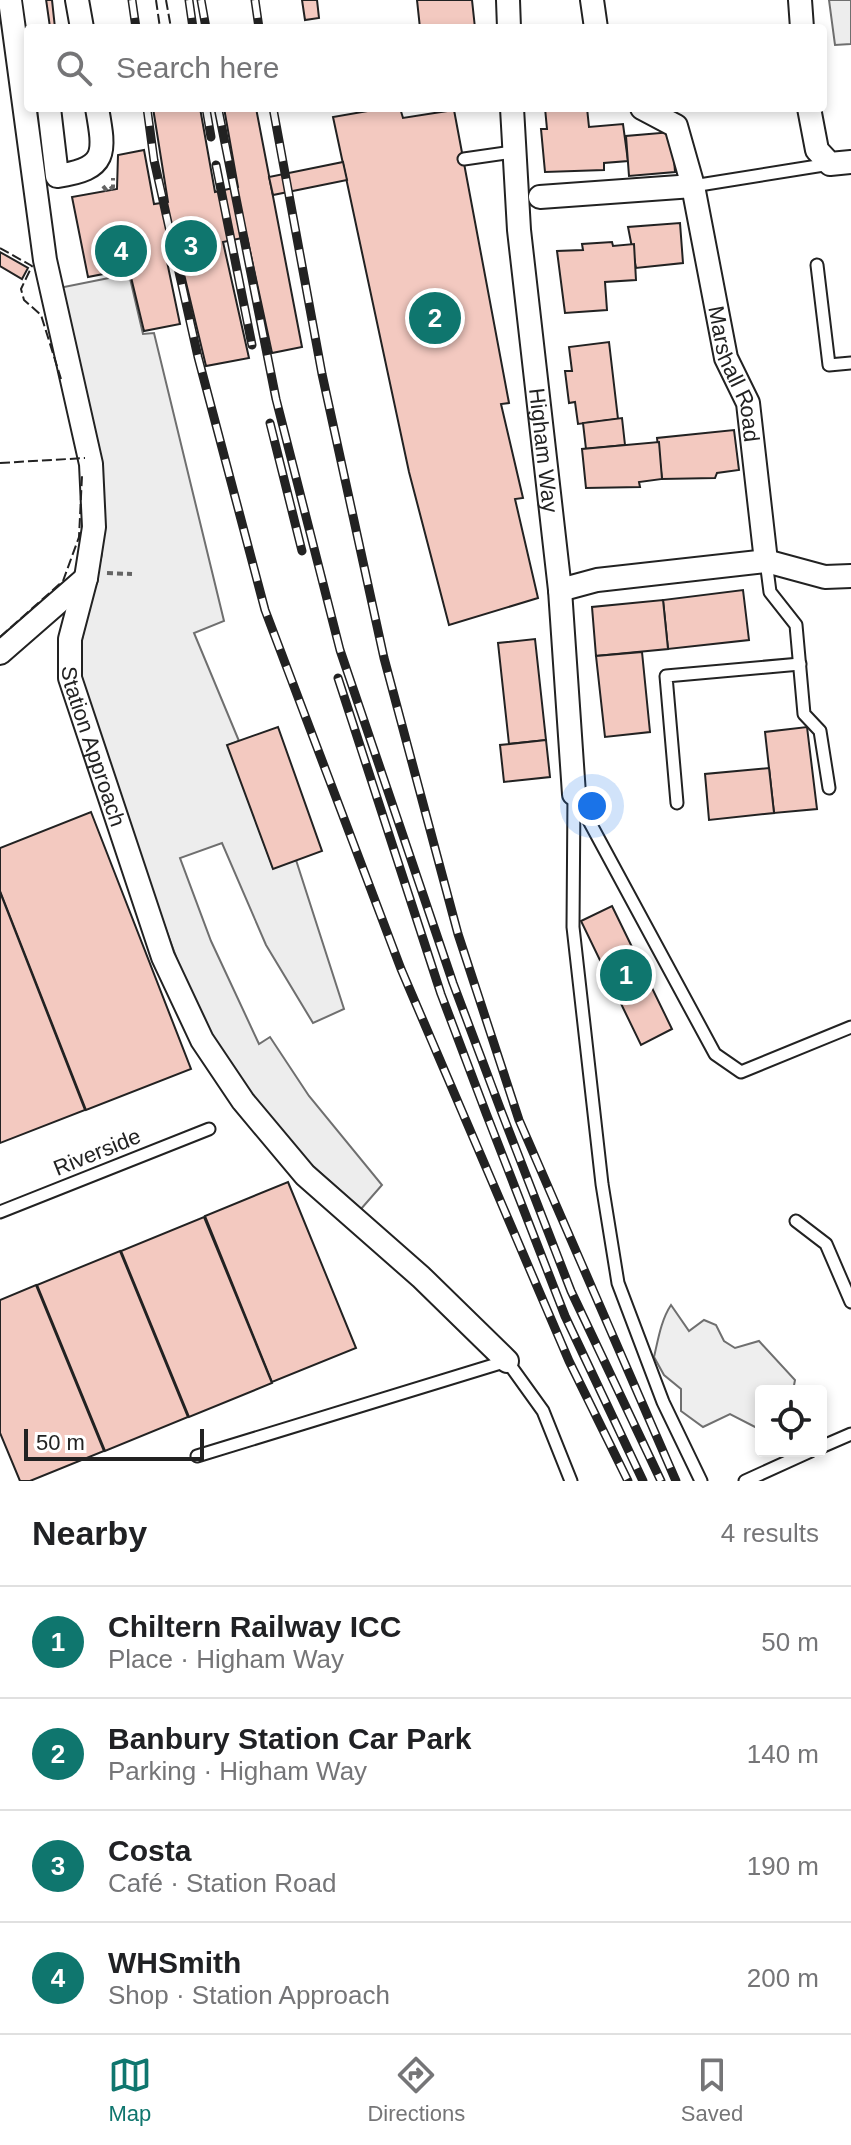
<!DOCTYPE html>
<meta charset="utf-8">
<style>
body{margin:0;font-family:Arial,sans-serif;background:#f6f6f6;color:#202124}
.controls{position:absolute;right:24px;bottom:24px;display:grid;overflow:hidden;border-radius:8px;box-shadow:0 4px 12px #0003}
.controls button{width:72px;height:72px;display:grid;place-items:center;padding:0;border:0;border-bottom:2px solid #e0e0e0;background:#fff;color:#202124;font:40px sans-serif}
.scale{position:absolute;left:24px;bottom:20px;width:180px;box-sizing:border-box;padding-left:8px;border:4px solid #222;border-top:0;font-size:22px;line-height:28px;white-space:nowrap;color:#222;-webkit-text-stroke:6px #fff;paint-order:stroke}
.you{position:absolute;left:592px;top:806px;width:28px;height:28px;margin:-20px;border:6px solid #fff;border-radius:50%;background:#1a73e8;box-shadow:0 0 0 12px #1a73e833}
.badge{display:grid;place-items:center;width:52px;height:52px;border-radius:50%;background:#0f766e;color:#fff;font-size:26px;font-weight:700}
.pin{position:absolute;translate:-50% -50%;border:4px solid #fff;box-shadow:0 2px 8px #0006}
.list{margin:0;padding:0;list-style:none}
h2{display:flex;justify-content:space-between;align-items:center;height:104px;margin:0;padding:0 32px;font-size:34px}
h2 small{font-size:26px;font-weight:400;color:#757577}
.list li{display:grid;grid-template-columns:52px 1fr auto;gap:24px;align-items:center;box-sizing:border-box;height:112px;padding:0 32px;border-top:2px solid #e0e0e0}
.list b{display:block;font-size:30px;white-space:nowrap}
.list p{margin:0;font-size:26px;white-space:nowrap;color:#757577}
.list em{font-size:26px;font-style:normal;color:#757577}
.icon{flex:none;width:44px;height:44px;fill:none;stroke:currentColor;stroke-width:2;stroke-linecap:round;stroke-linejoin:round}
.map{position:relative;flex:none;width:851px;height:1481px;overflow:hidden}
.search{position:absolute;background:#fff;box-shadow:0 4px 12px #0003;left:24px;right:24px;top:24px;height:88px;display:flex;align-items:center;gap:20px;box-sizing:border-box;padding:0 28px;border-radius:8px;color:#757577;font-size:30px}
.sheet{height:552px;background:#fff}
nav{display:flex;justify-content:space-around;align-items:center;box-sizing:border-box;height:112px;border-top:2px solid #e0e0e0;background:#fff;font-size:22px;color:#757577}
nav a{display:grid;justify-items:center;gap:4px}
nav .on{color:#0f766e}
.map>svg:first-child{display:block}
.green{fill:#eee;stroke:#6f6f6f;stroke-width:2}
.parking{fill:#ededed;stroke:#6f6f6f;stroke-width:2}
.building{fill:#f3c9c0;stroke:#222;stroke-width:2}
.lines{fill:none;stroke-linecap:round;stroke-linejoin:round}
.lane-casing{stroke:#222;stroke-width:15}
.street-casing{stroke:#222;stroke-width:26}
.path{stroke:#646464;stroke-width:4;stroke-dasharray:6 4;stroke-linecap:butt}
.lane{stroke:#fff;stroke-width:11}
.street{stroke:#fff;stroke-width:22}
.rail-casing{stroke:#222;stroke-width:9}
.rail{stroke:#fff;stroke-width:6;stroke-dasharray:18;stroke-linecap:butt}
.fence{stroke:#222;stroke-width:2;stroke-dasharray:10 4;stroke-linecap:butt}
.labels{text-anchor:middle;dominant-baseline:central;stroke-width:6;stroke-linejoin:round;paint-order:stroke}
.street-label{font-size:22px;fill:#222;stroke:#fff}
</style>
<div class="map">
<svg width="851" height="1481" viewBox="0 0 851 1481">
<rect width="100%" height="100%" fill="#fff"/>
<path class="green" d="M 671,1305 L 689,1331 L 704,1320 L 716,1325 L 724,1341 L 735,1348 L 759,1341 L 795,1380 L 793,1391 L 761,1391 L 761,1430 L 730,1414 L 703,1427 L 681,1411 L 681,1389 L 664,1375 L 654,1357 C 658,1340 661,1320 671,1305 Z"/>
<g class="parking">
<path d="M 829,0 L 851,0 L 851,44 L 835,45 Z"/>
<path d="M 129,274 L 143,334 L 154,333 L 224,621 L 194,633 L 239,741 L 228,745 L 273,868 L 296,860 L 344,1009 L 313,1023 L 266,945 L 222,843 L 180,858 L 211,941 L 259,1044 L 270,1037 L 309,1096 L 382,1185 L 361,1209 L 296,1151 L 236,1074 L 207,1026 L 182,973 L 146,875 L 80,678 L 79,652 L 102,554 L 103,483 L 59,288 Z"/>
</g>
<g class="building">
<path d="M 42,0 L 52,0 L 55,28 L 45,28 Z"/>
<path d="M 302,0 L 317,0 L 319,18 L 305,20 Z"/>
<path d="M 417,0 L 472,0 L 475,28 L 420,28 Z"/>
<path d="M 153,108 L 200,108 L 215,192 L 238,187 L 224,108 L 256,108 L 302,347 L 272,353 L 247,237 L 223,242 L 249,358 L 206,366 L 178,249 L 165,252 L 180,324 L 144,331 L 129,269 L 88,277 L 72,197 L 117,189 L 118,155 L 144,150 L 154,204 L 168,202 Z"/>
<path d="M 385,108 L 400,108 L 403,118 L 454,110 L 509,403 L 501,404 L 523,498 L 515,499 L 538,598 L 449,625 L 409,472 L 333,117 Z"/>
<path d="M 545,108 L 587,108 L 589,127 L 623,124 L 628,161 L 604,163 L 604,170 L 545,172 L 541,129 L 547,129 Z"/>
<path d="M 672,132 L 675,172 L 629,176 L 626,136 Z"/>
<path d="M 343,162 L 347,180 L 273,195 L 269,177 Z"/>
<path d="M 680,223 L 683,263 L 636,268 L 628,227 Z"/>
<path d="M 612,242 L 613,246 L 634,244 L 636,280 L 605,282 L 607,310 L 565,313 L 557,251 L 583,250 L 582,244 Z"/>
<path d="M 0,252 L 28,268 L 22,279 L 0,266 Z"/>
<path d="M 609,342 L 618,419 L 578,424 L 575,402 L 569,403 L 565,371 L 572,371 L 569,347 Z"/>
<path d="M 622,418 L 625,445 L 586,449 L 583,423 Z"/>
<path d="M 734,430 L 739,470 L 717,473 L 715,478 L 662,479 L 657,438 Z"/>
<path d="M 659,442 L 662,479 L 639,482 L 640,487 L 586,488 L 582,449 Z"/>
<path d="M 743,590 L 749,640 L 668,649 L 663,600 Z"/>
<path d="M 663,600 L 668,649 L 596,656 L 592,607 Z"/>
<path d="M 535,639 L 546,740 L 509,744 L 498,643 Z"/>
<path d="M 642,652 L 650,732 L 605,737 L 596,656 Z"/>
<path d="M 278,727 L 322,851 L 273,869 L 227,745 Z"/>
<path d="M 807,727 L 817,809 L 774,813 L 765,732 Z"/>
<path d="M 546,740 L 550,777 L 504,782 L 500,745 Z"/>
<path d="M 769,768 L 774,813 L 709,820 L 705,774 Z"/>
<path d="M 91,812 L 191,1069 L 86,1110 L 0,891 L 0,848 Z"/>
<path d="M 0,892 L 85,1110 L 0,1143 Z"/>
<path d="M 612,906 L 672,1029 L 641,1045 L 581,921 Z"/>
<path d="M 288,1182 L 356,1348 L 272,1382 L 205,1216 Z"/>
<path d="M 204,1217 L 272,1383 L 189,1417 L 121,1251 Z"/>
<path d="M 120,1251 L 188,1417 L 105,1451 L 37,1285 Z"/>
<path d="M 36,1285 L 104,1451 L 30,1481 L 20,1481 L 0,1433 L 0,1300 Z"/>
</g>
<g class="lines">
<g class="lane-casing">
<g id="lane">
<path d="M 464,159 L 513,152"/>
<path d="M 693,186 L 830,164"/>
<path d="M 817,265 L 829,365 L 851,363"/>
<path d="M 766,561 L 770,592 L 796,625 L 804,714 L 820,731 L 829,788"/>
<path d="M 574,794 L 573,927 L 602,1184 L 618,1283 L 663,1402 L 701,1481"/>
<path d="M 575,795 L 715,1054 L 741,1072 L 851,1027"/>
<path d="M 677,803 L 666,676 L 800,664"/>
<path d="M 0,1212 L 209,1129"/>
<path d="M 796,1221 L 826,1244 L 851,1302"/>
<path d="M 821,1447 L 851,1434"/>
<path d="M 197,1456 L 507,1361 L 543,1411 L 571,1481"/>
<path d="M 745,1481 L 811,1451"/>
</g>
</g>
<g class="street-casing">
<g id="street">
<path id="s1" d="M 10,0 L 45,260 L 91,464 L 94,527 L 86,578 L 70,639 L 70,678 L 163,957 L 202,1040 L 243,1101 L 305,1175 L 421,1277 L 507,1361"/>
<path d="M 34,0 L 38,28"/>
<path d="M 77,0 L 82,28"/>
<path d="M 508,0 L 509,28"/>
<path d="M 592,0 L 596,28"/>
<path d="M 800,0 L 802,28"/>
<path d="M 49,108 L 57,176 C 108,169 105,153 97,108"/>
<path id="s2" d="M 512,108 L 519,230 L 560,590 L 574,794"/>
<path id="s3" d="M 642,108 L 676,126 L 693,186 L 726,358 L 748,403 L 766,561"/>
<path d="M 809,108 L 817,150 L 830,164 L 851,162"/>
<path d="M 540,197 L 693,186"/>
<path d="M 560,590 L 597,580 L 766,561 L 825,577 L 851,576"/>
<path d="M 0,653 L 86,578"/>
</g>
</g>
<g class="path">
<path d="M 103,186 L 107,191 L 113,187 L 113,178"/>
<path d="M 107,573 L 132,574"/>
</g>
<use href="#lane" class="lane"/>
<use href="#street" class="street"/>
<g class="rail-casing">
<g id="rail">
<path d="M 132,0 L 136,28"/>
<path d="M 189,0 L 193,28"/>
<path d="M 201,0 L 206,28"/>
<path d="M 255,0 L 259,28"/>
<path d="M 147,108 L 154,160 L 198,357 L 265,610 L 401,969 L 569,1361 L 628,1481"/>
<path d="M 206,108 L 211,137"/>
<path d="M 218,108 L 276,399 L 340,650 L 453,983 L 500,1108 L 571,1291 L 661,1481"/>
<path d="M 273,108 L 322,374 L 384,658 L 458,934 L 519,1120 L 676,1481"/>
<path d="M 216,165 L 252,345"/>
<path d="M 270,423 L 302,551"/>
<path d="M 338,678 L 441,994 L 486,1113 L 565,1316 L 643,1481"/>
</g>
</g>
<use href="#rail" class="rail"/>
<g class="fence">
<path d="M 156,0 L 160,28"/>
<path d="M 166,0 L 171,28"/>
<path d="M 0,248 L 32,266 L 21,289 L 24,300 L 41,315 L 61,379"/>
<path d="M 0,463 L 85,458"/>
<path d="M 0,637 L 63,581 L 79,537 L 82,476"/>
</g>
</g>
<g class="labels">
<g class="street-label">
<text stroke="none"><textPath href="#s3" startOffset="294">Marshall Road</textPath></text>
<text stroke="none"><textPath href="#s2" startOffset="344">Higham Way</textPath></text>
<text stroke="none"><textPath href="#s1" startOffset="760">Station Approach</textPath></text>
<text transform="translate(97 1152) rotate(-22)">Riverside</text>
</g>
</g>
</svg>
<div class="controls">
<button><svg class="icon" aria-label="locate" viewBox="0 0 24 24"><circle cx="12" cy="12" r="6"/><path d="M12 2v4M12 18v4M2 12h4M18 12h4"/></svg></button>
</div>
<div class="scale">50 m</div>
<div class="you"></div>
<div class="pin badge" style="left:626px;top:975px">1</div>
<div class="pin badge" style="left:435px;top:318px">2</div>
<div class="pin badge" style="left:191px;top:246px">3</div>
<div class="pin badge" style="left:121px;top:251px">4</div>
<div class="search"><svg class="icon" aria-label="search" viewBox="0 0 24 24"><circle cx="10" cy="10" r="6"/><path d="M15 15l6 6"/></svg>Search here</div>
</div>
<section class="sheet">
<h2>Nearby<small>4 results</small></h2>
<ul class="list">
<li><span class="badge">1</span><div><b>Chiltern Railway ICC</b><p>Place · Higham Way</p></div><em>50 m</em></li>
<li><span class="badge">2</span><div><b>Banbury Station Car Park</b><p>Parking · Higham Way</p></div><em>140 m</em></li>
<li><span class="badge">3</span><div><b>Costa</b><p>Café · Station Road</p></div><em>190 m</em></li>
<li><span class="badge">4</span><div><b>WHSmith</b><p>Shop · Station Approach</p></div><em>200 m</em></li>
</ul>
</section>
<nav>
<a class="on"><svg class="icon" aria-label="map" viewBox="0 0 24 24"><path d="M3 6l6-2 6 2 6-2v14l-6 2-6-2-6 2zM9 4v14M15 6v14"/></svg>Map</a>
<a><svg class="icon" aria-label="directions" viewBox="0 0 24 24"><path d="M12 3l9 9-9 9-9-9zM9 14v-3h6M13 9l2 2-2 2"/></svg>Directions</a>
<a><svg class="icon" aria-label="saved" viewBox="0 0 24 24"><path d="M7 4h10v16l-5-4-5 4z"/></svg>Saved</a>
</nav>
